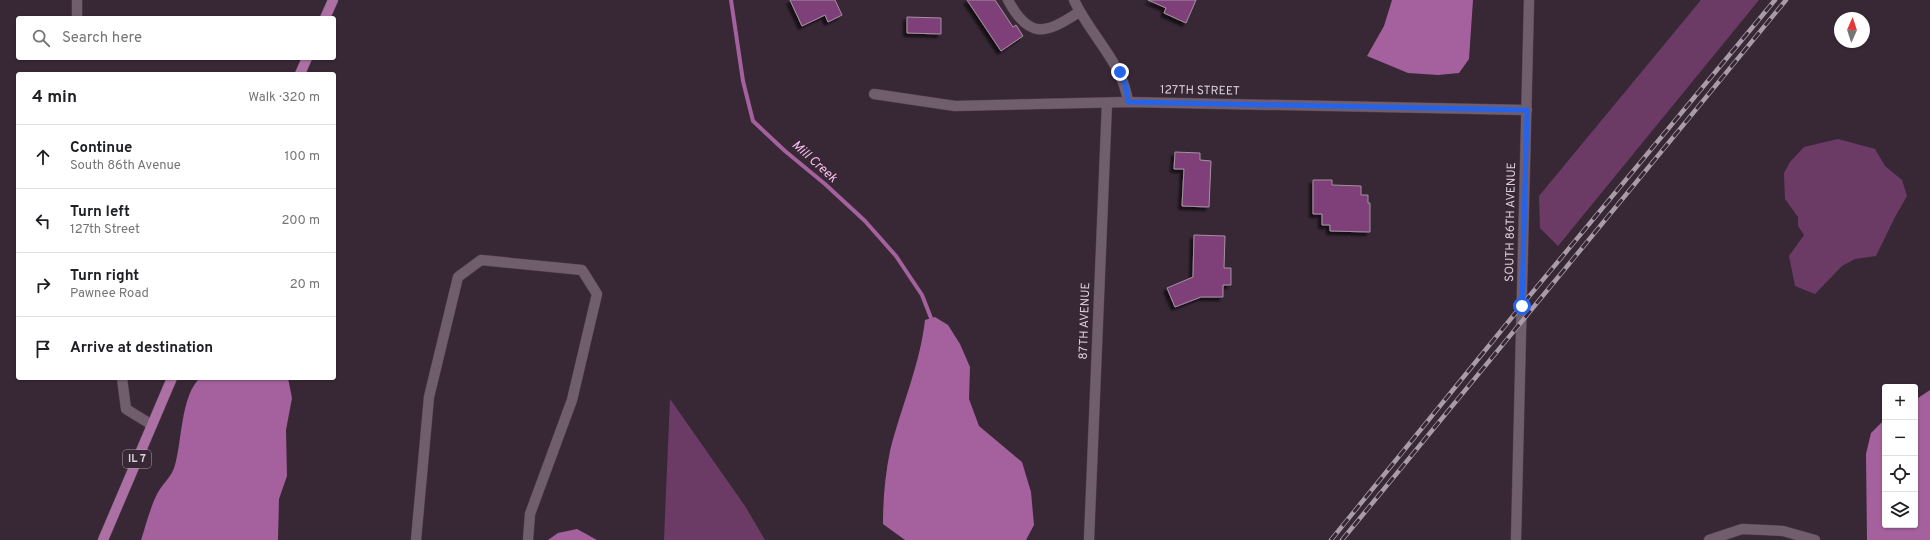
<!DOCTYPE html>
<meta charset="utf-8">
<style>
body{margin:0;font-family:Overpass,sans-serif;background:#f2f2f2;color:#202124}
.controls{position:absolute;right:12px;bottom:12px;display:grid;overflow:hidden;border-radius:4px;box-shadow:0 1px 3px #0004}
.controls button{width:36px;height:36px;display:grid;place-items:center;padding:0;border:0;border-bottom:1px solid #e0e0e0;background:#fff;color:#202124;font:20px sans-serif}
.compass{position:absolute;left:1834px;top:12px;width:36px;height:36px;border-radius:50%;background:#fff;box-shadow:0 1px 3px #0004;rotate:3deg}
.stop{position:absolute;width:12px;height:12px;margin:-9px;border:3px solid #2563eb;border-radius:50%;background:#fff}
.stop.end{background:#2563eb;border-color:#fff;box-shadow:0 1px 4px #0008}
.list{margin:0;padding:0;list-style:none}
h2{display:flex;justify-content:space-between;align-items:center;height:52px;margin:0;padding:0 16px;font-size:17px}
h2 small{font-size:13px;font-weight:400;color:#757577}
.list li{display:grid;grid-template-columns:26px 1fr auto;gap:12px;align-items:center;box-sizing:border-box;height:64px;padding:0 16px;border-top:1px solid #e0e0e0}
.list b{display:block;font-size:15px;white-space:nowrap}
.list p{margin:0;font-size:13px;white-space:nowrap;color:#757577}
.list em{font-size:13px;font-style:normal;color:#757577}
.icon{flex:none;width:22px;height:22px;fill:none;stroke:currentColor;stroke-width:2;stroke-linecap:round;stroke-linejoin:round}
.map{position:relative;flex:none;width:1930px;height:540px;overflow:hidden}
.search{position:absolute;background:#fff;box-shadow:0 1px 3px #0004;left:16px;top:16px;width:320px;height:44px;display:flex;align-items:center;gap:10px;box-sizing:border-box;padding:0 14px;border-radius:4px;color:#757577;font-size:15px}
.panel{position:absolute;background:#fff;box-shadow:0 1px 3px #0004;left:16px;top:72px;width:320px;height:308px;border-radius:4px}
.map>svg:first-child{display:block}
.green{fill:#6b3b66}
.water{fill:#a4619d}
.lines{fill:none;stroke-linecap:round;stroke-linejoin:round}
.stream{stroke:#a4619d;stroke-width:4}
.building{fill:#7f3f79;stroke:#a491a1;filter:url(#shadow)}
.minor-casing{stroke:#534551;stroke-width:11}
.major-casing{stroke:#534551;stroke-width:11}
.minor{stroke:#705e6d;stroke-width:10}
.major{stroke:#ad70a5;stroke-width:10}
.rail-casing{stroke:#a99ca7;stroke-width:4.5}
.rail{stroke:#382836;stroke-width:3;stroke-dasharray:9;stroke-linecap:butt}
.route{stroke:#2563eb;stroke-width:5}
.labels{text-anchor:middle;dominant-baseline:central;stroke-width:4;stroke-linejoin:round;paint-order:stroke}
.shield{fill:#382836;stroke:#a99da7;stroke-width:1}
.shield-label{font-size:11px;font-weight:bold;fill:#dacfd8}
.street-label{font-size:12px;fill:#dacfd8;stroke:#382836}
.water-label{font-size:13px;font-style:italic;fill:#f6beee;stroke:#382836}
</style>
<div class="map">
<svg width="1930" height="540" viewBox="0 0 1930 540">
<defs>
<filter id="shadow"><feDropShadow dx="-3.5" dy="3.5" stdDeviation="1" flood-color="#0009"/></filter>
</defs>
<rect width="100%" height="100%" fill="#382836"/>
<g class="green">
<path d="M 1701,0 L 1759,0 L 1558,246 L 1540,228 L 1539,196 Z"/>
<path d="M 1838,139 L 1875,149 L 1885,166 L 1902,180 L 1907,196 L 1895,217 L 1876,256 L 1855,259 L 1842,266 L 1815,294 L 1795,286 L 1789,256 L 1804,235 L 1798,226 L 1798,217 L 1785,199 L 1784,173 L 1790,162 L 1804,147 Z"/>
<path d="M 670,399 L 745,506 L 765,540 L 664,540 Z"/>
</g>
<g class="water">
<path d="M 1392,0 L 1473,0 L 1469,59 L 1459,73 L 1438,75 L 1408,73 L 1367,56 L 1384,26 Z"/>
<path d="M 935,317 L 948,325 L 960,344 L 970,367 L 969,399 L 979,426 L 1022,462 L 1031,492 L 1034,525 L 1026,540 L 905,540 L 883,524 C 883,500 885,475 890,451 C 901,407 920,365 925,320 Z"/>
<path d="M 200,378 L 288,378 L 292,398 L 286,430 L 287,476 L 279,499 L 278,540 L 141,540 C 146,525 150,508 157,494 C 162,484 172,477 175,465 C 182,441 181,395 200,378 Z"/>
<path d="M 1930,390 L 1930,540 L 1867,540 L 1866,454 L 1871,433 L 1885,419 L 1885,525 L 1915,525 L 1915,400 Z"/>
<path d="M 577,529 L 597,540 L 548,540 L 558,533 Z"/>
</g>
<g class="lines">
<path class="stream" d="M 731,0 L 743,81 L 753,121 L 785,151 L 825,184 L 865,221 L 896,256 L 922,295 L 931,318"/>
</g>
<g class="building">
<path d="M 790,0 L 835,0 L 842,15 L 828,22 L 825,15 L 802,26 Z"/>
<path d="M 967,0 L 995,0 L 1013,27 L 1016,25 L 1023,36 L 1001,51 Z"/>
<path d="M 1148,0 L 1196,0 L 1186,23 L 1164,13 L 1166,8 Z"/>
<path d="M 907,17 L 941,18 L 941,34 L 907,33 Z"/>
<path d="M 1175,152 L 1200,153 L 1200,160 L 1211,161 L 1209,207 L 1182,206 L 1184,169 L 1174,169 Z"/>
<path d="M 1313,180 L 1332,180 L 1332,185 L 1361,186 L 1361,195 L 1368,195 L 1368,203 L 1370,203 L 1370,232 L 1330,231 L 1330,225 L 1322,225 L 1322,214 L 1313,214 Z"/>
<path d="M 1194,235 L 1225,236 L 1224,268 L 1231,268 L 1231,285 L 1223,285 L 1223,297 L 1201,297 L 1175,307 L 1167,288 L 1193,277 Z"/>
</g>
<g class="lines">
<g class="minor-casing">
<g id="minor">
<path d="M 1008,0 C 1029,40 1046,34 1079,12"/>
<path d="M 1074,0 C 1090,35 1123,63 1128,102"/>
<path d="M 77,18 L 77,0"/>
<path d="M 874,94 L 955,106 L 1128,102 L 1527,110"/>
<path d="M 122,378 L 126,409 L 152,425"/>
<path d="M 416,540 L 429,397 L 458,277 L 481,260 L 582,270 L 597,294 L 572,400 L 530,514 L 528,540"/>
<path d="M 1089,540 L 1107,103"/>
<path d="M 1516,540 L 1529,0"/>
<path d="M 1709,540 L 1742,529 L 1783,531 L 1815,540"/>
</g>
</g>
<g class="major-casing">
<g id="major">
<path d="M 325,18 L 333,0"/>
<path d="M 300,74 L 307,58"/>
<path d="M 103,540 L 172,378"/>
</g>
</g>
<use href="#minor" class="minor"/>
<use href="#major" class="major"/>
<g class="rail-casing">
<g id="rail">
<path d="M 1331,540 L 1522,305 L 1775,0"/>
<path d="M 1342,540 L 1786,0"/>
</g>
</g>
<use href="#rail" class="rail"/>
</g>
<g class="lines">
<path class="route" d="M 1120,72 L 1126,87 L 1128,102 L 1527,110 L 1522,306"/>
</g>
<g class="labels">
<rect class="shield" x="123" y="450" width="28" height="18" rx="3"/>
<g class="shield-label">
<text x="137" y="459">IL 7</text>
</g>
<g class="street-label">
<text transform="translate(1200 91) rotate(1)">127TH STREET</text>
<text transform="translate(1511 222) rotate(-89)">SOUTH 86TH AVENUE</text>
<text transform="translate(1085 321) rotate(-88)">87TH AVENUE</text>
</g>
<g class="water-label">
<text transform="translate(814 162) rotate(42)">Mill Creek</text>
</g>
</g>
</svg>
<div class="controls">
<button>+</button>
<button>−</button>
<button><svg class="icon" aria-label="locate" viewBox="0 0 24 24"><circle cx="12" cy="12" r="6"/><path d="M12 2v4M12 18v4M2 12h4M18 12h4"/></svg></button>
<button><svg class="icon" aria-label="layers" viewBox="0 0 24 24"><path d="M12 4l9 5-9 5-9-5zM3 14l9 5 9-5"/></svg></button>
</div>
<svg class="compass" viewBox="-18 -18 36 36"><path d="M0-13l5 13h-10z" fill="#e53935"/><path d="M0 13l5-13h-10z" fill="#757577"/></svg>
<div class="stop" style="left:1522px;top:306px"></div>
<div class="stop end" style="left:1120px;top:72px"></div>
<div class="search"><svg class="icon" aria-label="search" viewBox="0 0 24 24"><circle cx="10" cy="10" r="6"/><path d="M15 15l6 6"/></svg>Search here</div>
<section class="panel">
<h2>4 min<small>Walk · 320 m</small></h2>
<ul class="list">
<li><svg class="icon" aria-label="ahead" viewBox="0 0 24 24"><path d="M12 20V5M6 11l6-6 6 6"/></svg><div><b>Continue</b><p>South 86th Avenue</p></div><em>100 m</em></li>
<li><svg class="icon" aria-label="left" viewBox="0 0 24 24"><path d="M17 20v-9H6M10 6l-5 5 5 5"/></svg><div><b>Turn left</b><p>127th Street</p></div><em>200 m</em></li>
<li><svg class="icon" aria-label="right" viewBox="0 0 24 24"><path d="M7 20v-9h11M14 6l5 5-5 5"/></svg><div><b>Turn right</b><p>Pawnee Road</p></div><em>20 m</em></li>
<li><svg class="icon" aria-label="arrive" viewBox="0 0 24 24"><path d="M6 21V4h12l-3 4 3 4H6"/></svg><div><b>Arrive at destination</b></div></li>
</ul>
</section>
</div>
